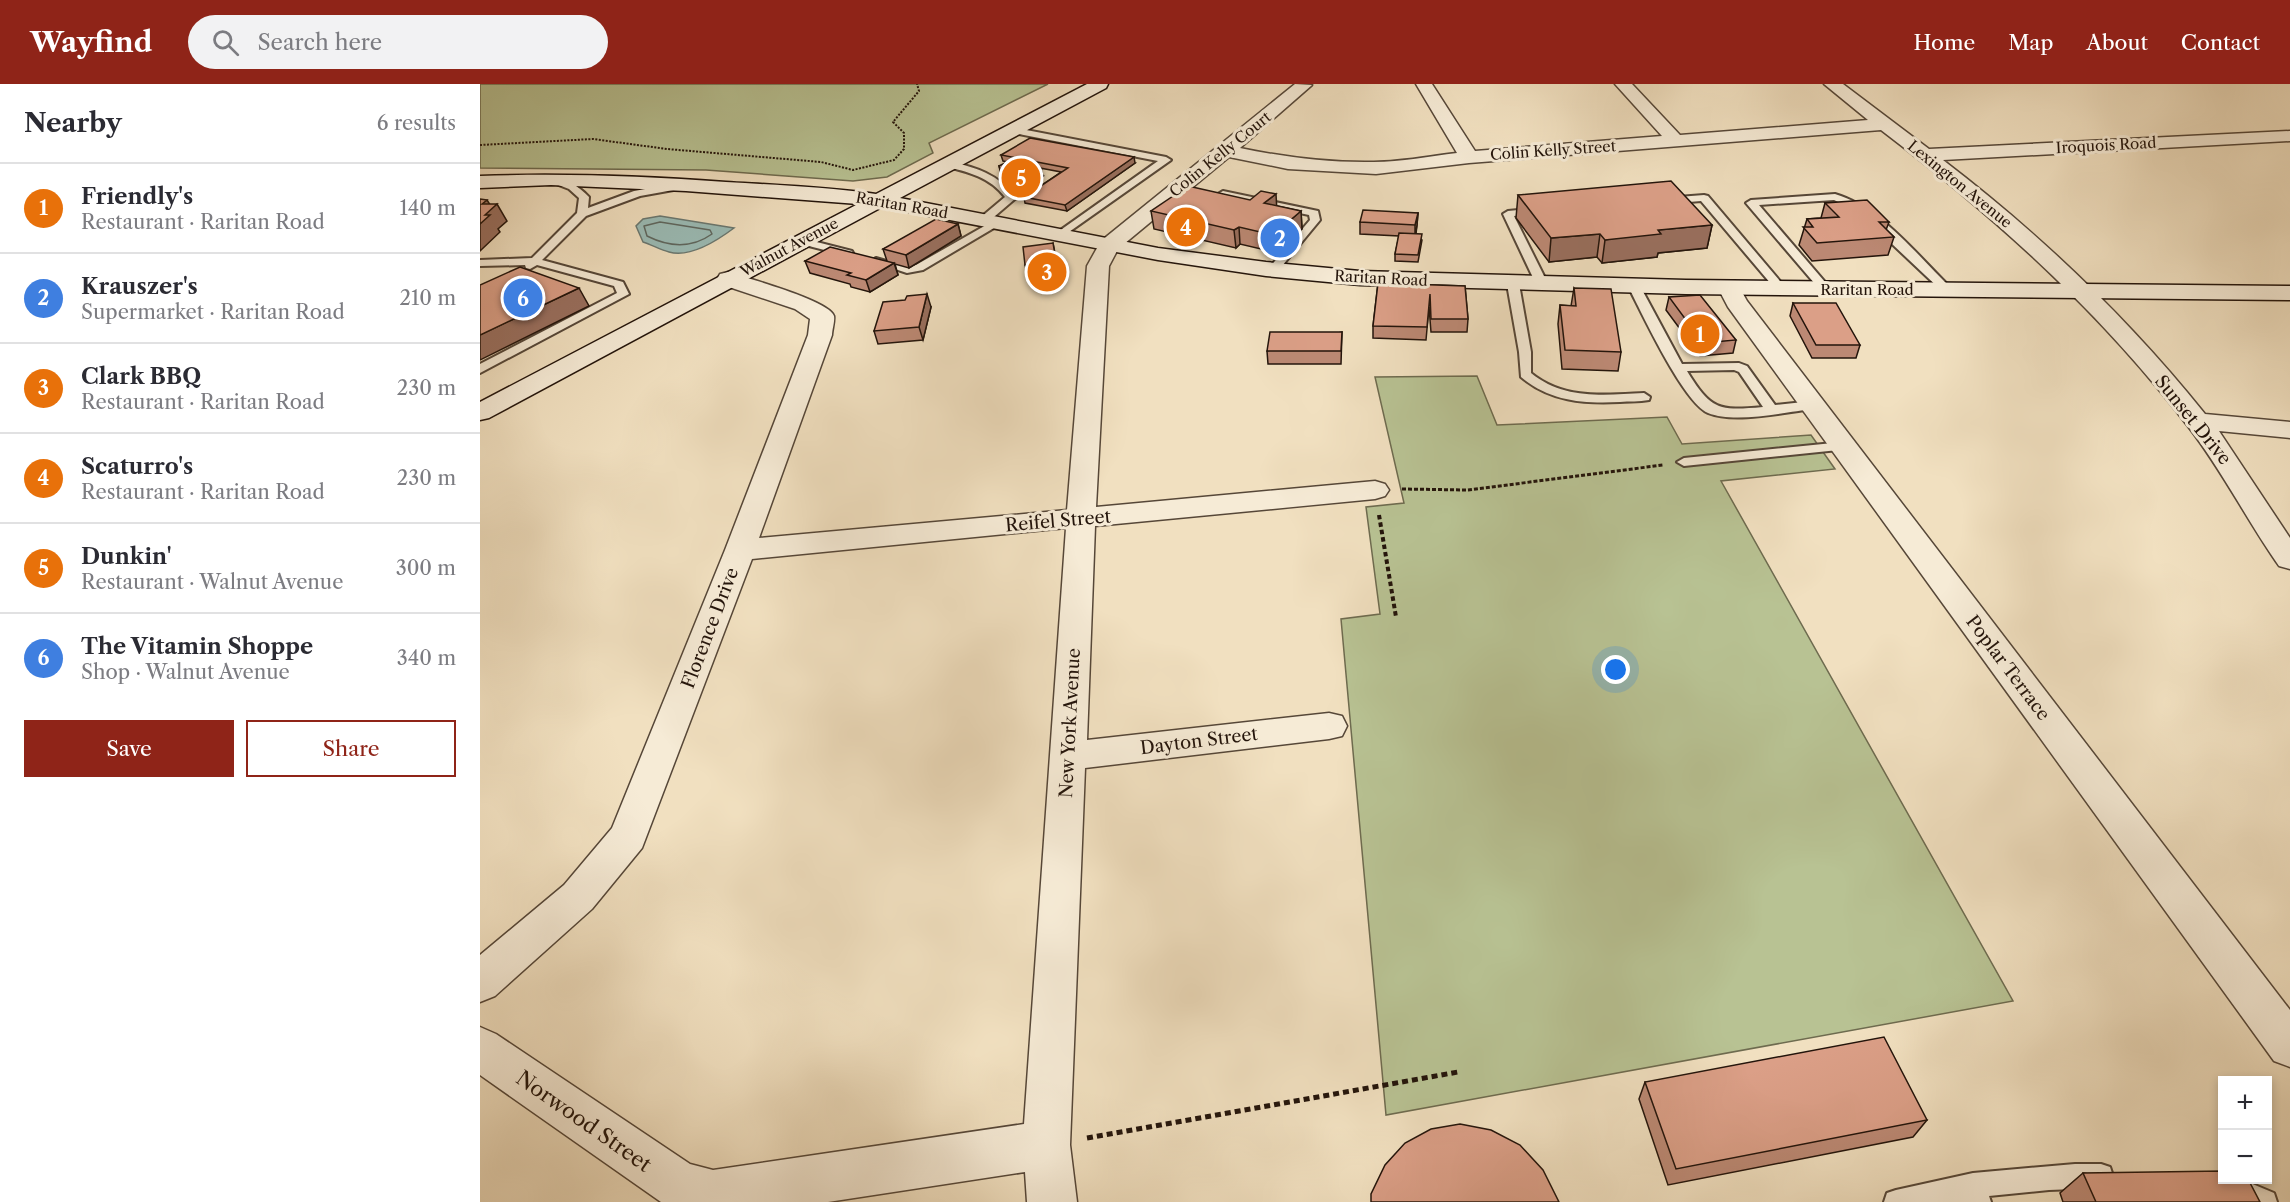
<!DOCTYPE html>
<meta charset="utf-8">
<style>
body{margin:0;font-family:"Libre Caslon Text",serif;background:#f2f2f3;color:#2b2b33}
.controls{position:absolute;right:18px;bottom:18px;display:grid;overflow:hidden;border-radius:0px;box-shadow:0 3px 9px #0003}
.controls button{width:54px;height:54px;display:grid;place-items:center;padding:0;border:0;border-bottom:2px solid #e1e1e2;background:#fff;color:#2b2b33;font:30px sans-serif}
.you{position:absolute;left:1136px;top:586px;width:21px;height:21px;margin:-15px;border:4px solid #fff;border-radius:50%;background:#1a73e8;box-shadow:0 0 0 9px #1a73e833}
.badge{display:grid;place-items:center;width:39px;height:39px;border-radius:50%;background:#8f2418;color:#fff;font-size:20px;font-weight:700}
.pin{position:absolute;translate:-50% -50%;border:3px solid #fff;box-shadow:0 2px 6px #0006}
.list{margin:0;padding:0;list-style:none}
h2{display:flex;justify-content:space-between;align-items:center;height:78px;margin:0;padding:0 24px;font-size:26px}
h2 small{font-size:20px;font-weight:400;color:#7c7c81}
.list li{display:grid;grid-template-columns:39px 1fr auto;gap:18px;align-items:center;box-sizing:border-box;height:90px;padding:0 24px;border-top:2px solid #e1e1e2}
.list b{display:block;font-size:22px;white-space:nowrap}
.list p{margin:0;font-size:20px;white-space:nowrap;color:#7c7c81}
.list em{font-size:20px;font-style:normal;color:#7c7c81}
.actions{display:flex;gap:12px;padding:18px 24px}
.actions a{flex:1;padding:14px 0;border:2px solid #8f2418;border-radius:0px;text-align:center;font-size:21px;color:#8f2418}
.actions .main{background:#8f2418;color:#fff}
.icon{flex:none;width:33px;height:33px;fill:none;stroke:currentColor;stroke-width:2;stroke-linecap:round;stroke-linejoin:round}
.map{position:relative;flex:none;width:1810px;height:1118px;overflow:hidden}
header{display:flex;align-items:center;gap:36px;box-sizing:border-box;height:84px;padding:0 30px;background:#8f2418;color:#fff}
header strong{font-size:28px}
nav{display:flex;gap:33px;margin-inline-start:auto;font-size:21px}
.search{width:420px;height:54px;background:#f2f2f3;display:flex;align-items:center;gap:15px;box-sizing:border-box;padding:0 21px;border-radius:33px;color:#7c7c81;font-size:22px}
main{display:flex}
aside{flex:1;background:#fff}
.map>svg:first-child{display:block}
.green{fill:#b8c293;stroke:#6e6b4f;stroke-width:1.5}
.water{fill:#9bbcb6;stroke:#6b7972;stroke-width:1.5}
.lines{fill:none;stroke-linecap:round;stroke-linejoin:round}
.shore{stroke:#5f6860;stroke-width:1.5}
.lane-casing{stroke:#564738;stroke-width:4}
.street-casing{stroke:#564738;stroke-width:3}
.secondary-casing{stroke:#23140b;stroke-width:3}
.path-far3{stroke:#23140b;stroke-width:2;stroke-dasharray:2 1.5;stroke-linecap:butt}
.path-far2{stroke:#23140b;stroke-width:3;stroke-dasharray:4 2;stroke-linecap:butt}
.path-far1{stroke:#23140b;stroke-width:4;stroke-dasharray:4.5 3;stroke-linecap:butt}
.path{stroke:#23140b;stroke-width:5;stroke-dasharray:6 4;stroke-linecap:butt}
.lane{fill:#f6ebd6;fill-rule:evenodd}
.street{fill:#f6ebd6;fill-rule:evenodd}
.secondary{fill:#f6ebd6;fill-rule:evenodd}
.wall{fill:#bc8974;stroke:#23140b;stroke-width:1.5}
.shaded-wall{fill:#996f5e;stroke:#23140b;stroke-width:1.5}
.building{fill:#db9f87;stroke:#23140b;stroke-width:1.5}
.labels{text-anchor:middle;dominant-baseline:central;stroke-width:6;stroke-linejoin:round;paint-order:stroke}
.far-street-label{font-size:15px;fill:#23140b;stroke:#f6ebd6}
.street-label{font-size:18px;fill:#23140b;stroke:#f6ebd6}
.near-street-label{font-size:21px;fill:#23140b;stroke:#f6ebd6}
</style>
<header>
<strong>Wayfind</strong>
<div class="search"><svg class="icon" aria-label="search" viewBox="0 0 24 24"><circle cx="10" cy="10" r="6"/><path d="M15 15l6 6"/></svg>Search here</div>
<nav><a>Home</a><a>Map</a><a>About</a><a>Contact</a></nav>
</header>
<main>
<aside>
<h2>Nearby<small>6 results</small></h2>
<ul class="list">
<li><span class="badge" style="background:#e8710a">1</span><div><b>Friendly's</b><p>Restaurant · Raritan Road</p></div><em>140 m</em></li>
<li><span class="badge" style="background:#3f7fe0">2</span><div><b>Krauszer's</b><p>Supermarket · Raritan Road</p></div><em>210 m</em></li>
<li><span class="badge" style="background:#e8710a">3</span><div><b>Clark BBQ</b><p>Restaurant · Raritan Road</p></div><em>230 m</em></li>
<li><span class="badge" style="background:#e8710a">4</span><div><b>Scaturro's</b><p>Restaurant · Raritan Road</p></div><em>230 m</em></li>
<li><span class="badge" style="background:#e8710a">5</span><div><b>Dunkin'</b><p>Restaurant · Walnut Avenue</p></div><em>300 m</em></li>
<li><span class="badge" style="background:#3f7fe0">6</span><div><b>The Vitamin Shoppe</b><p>Shop · Walnut Avenue</p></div><em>340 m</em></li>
</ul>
<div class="actions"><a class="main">Save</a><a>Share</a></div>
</aside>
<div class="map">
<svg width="1810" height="1118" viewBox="0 0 1810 1118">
<rect width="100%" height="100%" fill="#f1e0c0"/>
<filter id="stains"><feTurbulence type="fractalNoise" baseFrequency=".00333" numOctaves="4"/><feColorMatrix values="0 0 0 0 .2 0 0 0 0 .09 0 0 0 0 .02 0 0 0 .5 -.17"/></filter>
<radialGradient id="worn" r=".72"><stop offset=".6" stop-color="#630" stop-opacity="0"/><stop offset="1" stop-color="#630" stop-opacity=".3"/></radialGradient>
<g class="green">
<path d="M 0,0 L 568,0 L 449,59 L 453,69 L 407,93 L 373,97 L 226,86 L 0,84 Z"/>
<path d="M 997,292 L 1017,341 L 1187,333 L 1202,360 L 1331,351 L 1355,385 L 1241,397 L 1533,917 L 906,1031 L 861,535 L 900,530 L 886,423 L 924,419 L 895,293 Z"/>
</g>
<path class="water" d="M 180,132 L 254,144 C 238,156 210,174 189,168 C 181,166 172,161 163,158 L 156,142 L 163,135 Z"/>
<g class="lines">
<path class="shore" d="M 180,138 L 230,146 L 232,150 C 211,165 189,163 167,152 L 164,142 Z"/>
<g class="lane-casing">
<g id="lane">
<path d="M 531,43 L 686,73 L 691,76 L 579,155 L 574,152 L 575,150 L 678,77 L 528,48 L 528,44 Z"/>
<path d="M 467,77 C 495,83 519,90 536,114 L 508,138 L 500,138 L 500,134 L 525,113 C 510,93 488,88 464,82 L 464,78 Z"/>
<path d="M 68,93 C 82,92 99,102 109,113 L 108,124 L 154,107 L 199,99 L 204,102 L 199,105 L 160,112 L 106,132 L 62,176 L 143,198 L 149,210 L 0,289 L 0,280 L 137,209 L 134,202 L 57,181 L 50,185 L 46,184 L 45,181 L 0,182 L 0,176 L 52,174 L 97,129 L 99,114 L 89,105 L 68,97 Z"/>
<path d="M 743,107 L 838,127 L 840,136 L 797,188 L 789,188 L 789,184 L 830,136 L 829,131 L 739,112 L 738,110 Z"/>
<path d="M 1355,110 C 1400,123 1438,172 1471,204 L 1471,208 L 1463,208 L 1376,126 L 1354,116 L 1279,121 L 1351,205 L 1349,207 L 1341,207 L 1266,119 L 1271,116 Z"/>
<path d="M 1224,111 L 1228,112 L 1305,203 L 1305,207 L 1297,207 L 1221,117 L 1185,120 L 1180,117 L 1185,114 Z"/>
<path d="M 1058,124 L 1062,125 L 1062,129 L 1034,132 L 1068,200 L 1062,203 L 1056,200 L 1023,130 L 1028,127 Z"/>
<path d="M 515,136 L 520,139 L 519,141 L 443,186 L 427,189 L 391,177 L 396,174 L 427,183 L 436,181 Z"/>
<path d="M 321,154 L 372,167 L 373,169 L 368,172 L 317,159 L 316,157 Z"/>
<path d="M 1033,197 L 1039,200 L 1051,268 L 1051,289 C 1084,316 1124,311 1164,309 L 1170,313 L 1169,316 C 1159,318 1149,317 1140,318 C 1103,320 1070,317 1041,293 L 1039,268 L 1027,200 Z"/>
<path d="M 1154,199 L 1160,202 L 1202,280 L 1259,279 L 1267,282 L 1295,321 L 1333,317 L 1340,321 L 1333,325 C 1305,328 1255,340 1228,329 C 1203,318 1162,229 1148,202 ZM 1254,286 L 1259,288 L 1283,323 C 1238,327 1231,326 1207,287 Z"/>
<path d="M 1363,358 L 1368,359 L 1370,362 L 1368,365 L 1204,382 L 1197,378 L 1204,374 Z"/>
<path d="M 1595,1080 L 1621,1080 L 1630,1083 L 1633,1092 L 1630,1101 L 1621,1104 L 1569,1106 L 1509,1112 L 1511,1118 L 1404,1118 L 1407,1109 L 1416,1106 L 1493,1089 Z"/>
<path d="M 1755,1096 L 1763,1096 L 1794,1109 L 1797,1118 L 1758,1118 L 1750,1115 L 1747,1106 L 1750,1097 Z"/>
</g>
</g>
<g class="street-casing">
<g id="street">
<path d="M 815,0 L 832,1 L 760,64 C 804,73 848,79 894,78 C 921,78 950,72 977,69 L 936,0 L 952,0 L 995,67 L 1182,52 L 1135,0 L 1152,0 L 1200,51 L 1388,36 L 1344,0 L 1363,0 L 1449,65 L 1810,47 L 1810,57 L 1463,76 C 1561,151 1648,234 1725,330 L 1810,338 L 1810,354 L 1739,347 L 1810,454 L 1810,485 L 1799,482 C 1768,438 1743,388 1710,345 C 1622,229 1515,133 1401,46 L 989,79 L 896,90 L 808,85 L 749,73 L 638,165 L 629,182 L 616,423 L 895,397 L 905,400 L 909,406 L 905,412 L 895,415 L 615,442 L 607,656 L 849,629 L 862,632 L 867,642 L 862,652 L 849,655 L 605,684 L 590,1061 L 597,1118 L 547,1118 L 545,1088 L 348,1118 L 181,1118 L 0,991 L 0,943 L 16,950 L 210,1080 L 233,1086 L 544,1040 L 586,444 L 272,475 L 162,764 L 112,825 L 15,912 L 0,918 L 0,871 L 84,801 L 132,744 L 245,466 L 328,251 L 330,235 L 315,225 L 240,200 L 237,195 L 240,190 L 248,188 L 256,190 C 272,196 350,217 354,232 C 355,237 352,246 352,251 L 279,454 L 587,426 L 607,182 L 621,157 Z"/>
<path d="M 1249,197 L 1257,199 L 1267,217 L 1810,926 L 1810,983 L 1794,977 L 1248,223 L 1238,204 L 1241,199 Z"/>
</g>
</g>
<g class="secondary-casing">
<path id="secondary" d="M 607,0 L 628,0 L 626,4 L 420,114 L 678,164 L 786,178 L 880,187 L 1206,196 L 1810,202 L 1810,216 L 1206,210 L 880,201 L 786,192 L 678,176 L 402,123 L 9,334 L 0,336 L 0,318 L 378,120 L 206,107 L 71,101 L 0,104 L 0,92 C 82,89 164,92 246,98 C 296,101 347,103 396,110 Z"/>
</g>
<path class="path-far3" d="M 0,61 L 113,55 L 187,65 L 341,78 L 373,86 L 414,76 L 424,65 L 424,49 L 413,38 L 439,7 L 437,0"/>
<path class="path-far2" d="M 922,405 L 988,406 L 1183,381"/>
<path class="path-far1" d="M 899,431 L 916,533"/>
<path class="path" d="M 607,1054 L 978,988"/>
<use href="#lane" class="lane"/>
<use href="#street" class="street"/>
<use href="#secondary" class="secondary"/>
</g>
<g class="wall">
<path d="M 521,71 L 655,79 L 587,127 L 545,119 L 544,113 L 581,88 L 523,77 Z"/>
<path d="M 519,82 L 563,92 L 547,101 L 522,95 Z"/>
<path d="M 1038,111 L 1232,141 L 1227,164 L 1178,169 L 1177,173 L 1122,179 L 1117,173 L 1069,178 L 1036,134 Z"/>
<path d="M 1345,119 L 1409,138 L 1406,146 L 1414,153 L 1408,171 L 1332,177 L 1319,161 L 1327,135 L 1341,134 Z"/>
<path d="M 797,122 L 821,127 L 822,145 L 794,168 L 760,160 L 756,164 L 674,145 L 671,127 Z"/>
<path d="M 938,129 L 937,141 L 936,150 L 942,156 L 938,178 L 915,177 L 915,170 L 919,152 L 880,150 L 880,138 Z"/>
<path d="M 478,140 L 481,152 L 429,184 L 415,180 L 418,191 L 390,208 L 371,203 L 370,200 L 330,189 L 325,177 L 407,177 L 403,165 Z"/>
<path d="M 898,199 L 985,202 L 988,235 L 987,248 L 951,248 L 949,223 L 946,256 L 893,254 L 893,242 Z"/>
<path d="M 1094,204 L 1141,268 L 1138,287 L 1082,285 L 1078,240 L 1080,221 L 1091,222 Z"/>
<path d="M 1189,213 L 1256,256 L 1253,269 L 1220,272 L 1186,226 Z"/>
<path d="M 1313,219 L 1380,261 L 1376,274 L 1332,274 L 1310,232 Z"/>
<path d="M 451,223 L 443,256 L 398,260 L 394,247 Z"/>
<path d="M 862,248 L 861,280 L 788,280 L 787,267 Z"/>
<path d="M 1165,998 L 1447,1036 L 1433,1053 L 1188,1101 L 1159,1015 Z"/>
<path d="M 1603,1089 L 1780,1118 L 1583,1118 L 1580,1109 Z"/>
</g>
<g class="shaded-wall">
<path d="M 654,73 L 655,79 L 587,127 L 585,121 Z"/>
<path d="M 561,86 L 563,92 L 547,101 L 545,95 Z"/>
<path d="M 796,110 L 797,128 L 784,119 Z"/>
<path d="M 7,116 L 12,124 L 17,120 L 27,137 L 18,145 L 20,148 L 0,167 L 0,140 L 5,131 L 2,120 Z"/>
<path d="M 821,127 L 822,145 L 794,168 L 793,151 Z"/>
<path d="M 938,129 L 937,141 L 935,153 L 935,141 Z"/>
<path d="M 478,140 L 481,152 L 429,184 L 426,171 Z"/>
<path d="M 1232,141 L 1227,164 L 1178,169 L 1177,173 L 1122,179 L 1125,156 L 1178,146 Z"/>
<path d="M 759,143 L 760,160 L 756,164 L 754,146 Z"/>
<path d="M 1120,150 L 1117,173 L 1069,178 L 1071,154 Z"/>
<path d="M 573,159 L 579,189 L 548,193 L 545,181 Z"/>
<path d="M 414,179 L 418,191 L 390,208 L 386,196 Z"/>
<path d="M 99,204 L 109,222 L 0,276 L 0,251 Z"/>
<path d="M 447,210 L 451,223 L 443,256 L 439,243 Z"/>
</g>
<g class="building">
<path d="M 550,54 L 654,73 L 585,121 L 544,113 L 588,84 L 521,71 Z"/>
<path d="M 527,78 L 561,86 L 545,95 L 521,89 L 519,82 Z"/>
<path d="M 1191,97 L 1232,141 L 1178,146 L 1181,150 L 1125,156 L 1120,150 L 1071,154 L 1038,111 Z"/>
<path d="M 708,102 L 770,116 L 781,107 L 796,110 L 784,119 L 821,127 L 793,151 L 759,143 L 754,146 L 671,127 Z"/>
<path d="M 0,115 L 7,116 L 2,120 L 17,120 L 5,131 L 10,131 L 0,140 Z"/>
<path d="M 1387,116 L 1409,138 L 1399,138 L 1414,153 L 1337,159 L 1323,143 L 1333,143 L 1327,135 L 1359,133 L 1345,119 Z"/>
<path d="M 883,126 L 938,129 L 935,141 L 880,138 Z"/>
<path d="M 456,135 L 478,140 L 426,171 L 403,165 Z"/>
<path d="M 919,149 L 942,150 L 938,171 L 915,170 Z"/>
<path d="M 573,159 L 576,177 L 545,181 L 543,163 Z"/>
<path d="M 350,163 L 414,179 L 386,196 L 367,191 L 371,189 L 325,177 Z"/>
<path d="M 40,183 L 99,204 L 0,251 L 0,201 Z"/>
<path d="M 898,199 L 985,202 L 988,235 L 951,235 L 950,210 L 947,243 L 893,242 Z"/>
<path d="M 1094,204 L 1131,205 L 1141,268 L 1085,266 L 1080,221 L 1096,222 Z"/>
<path d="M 447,210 L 439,243 L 394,247 L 403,218 L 425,216 L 427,212 Z"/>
<path d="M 1220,211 L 1256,256 L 1223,259 L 1189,213 Z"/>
<path d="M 1313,219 L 1356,219 L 1380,261 L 1336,261 Z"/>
<path d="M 790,248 L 862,248 L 861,267 L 787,267 Z"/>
<path d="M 1404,953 L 1447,1036 L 1196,1085 L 1165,998 Z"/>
<path d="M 980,1040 L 1011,1046 L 1040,1061 L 1063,1086 L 1079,1118 L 891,1118 L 891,1110 L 905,1081 L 925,1059 L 951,1045 Z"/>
<path d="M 1743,1087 L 1743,1095 L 1768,1095 L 1780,1118 L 1616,1118 L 1603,1089 Z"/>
</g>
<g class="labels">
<g class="far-street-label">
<text transform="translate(1626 61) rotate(-3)">Iroquois Road</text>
<text transform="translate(1073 66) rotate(-4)">Colin Kelly Street</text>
<text transform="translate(740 70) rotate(-39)">Colin Kelly Court</text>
<text transform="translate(1480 100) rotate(39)">Lexington Avenue</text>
<text transform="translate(422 121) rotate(10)">Raritan Road</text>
<text transform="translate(309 163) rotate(-28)">Walnut Avenue</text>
<text transform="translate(901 194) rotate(3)">Raritan Road</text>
<text x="1387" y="205">Raritan Road</text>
</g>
<g class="street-label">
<text transform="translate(1713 336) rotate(51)">Sunset Drive</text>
<text transform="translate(578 437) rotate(-5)">Reifel Street</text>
<text transform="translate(230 544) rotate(-69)">Florence Drive</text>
<text transform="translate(1528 584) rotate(53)">Poplar Terrace</text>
<text transform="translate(590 639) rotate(-87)">New York Avenue</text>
<text transform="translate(719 657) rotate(-7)">Dayton Street</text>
</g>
<g class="near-street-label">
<text transform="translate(104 1037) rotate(35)">Norwood Street</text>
</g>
</g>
<rect width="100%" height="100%" filter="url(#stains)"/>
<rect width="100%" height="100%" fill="url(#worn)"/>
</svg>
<div class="controls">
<button>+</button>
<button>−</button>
</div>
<div class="you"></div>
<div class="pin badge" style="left:1220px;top:250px;background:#e8710a">1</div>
<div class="pin badge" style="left:800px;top:154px;background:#3f7fe0">2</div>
<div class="pin badge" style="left:567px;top:188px;background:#e8710a">3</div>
<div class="pin badge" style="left:706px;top:143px;background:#e8710a">4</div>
<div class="pin badge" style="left:541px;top:94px;background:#e8710a">5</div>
<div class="pin badge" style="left:43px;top:214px;background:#3f7fe0">6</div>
</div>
</main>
